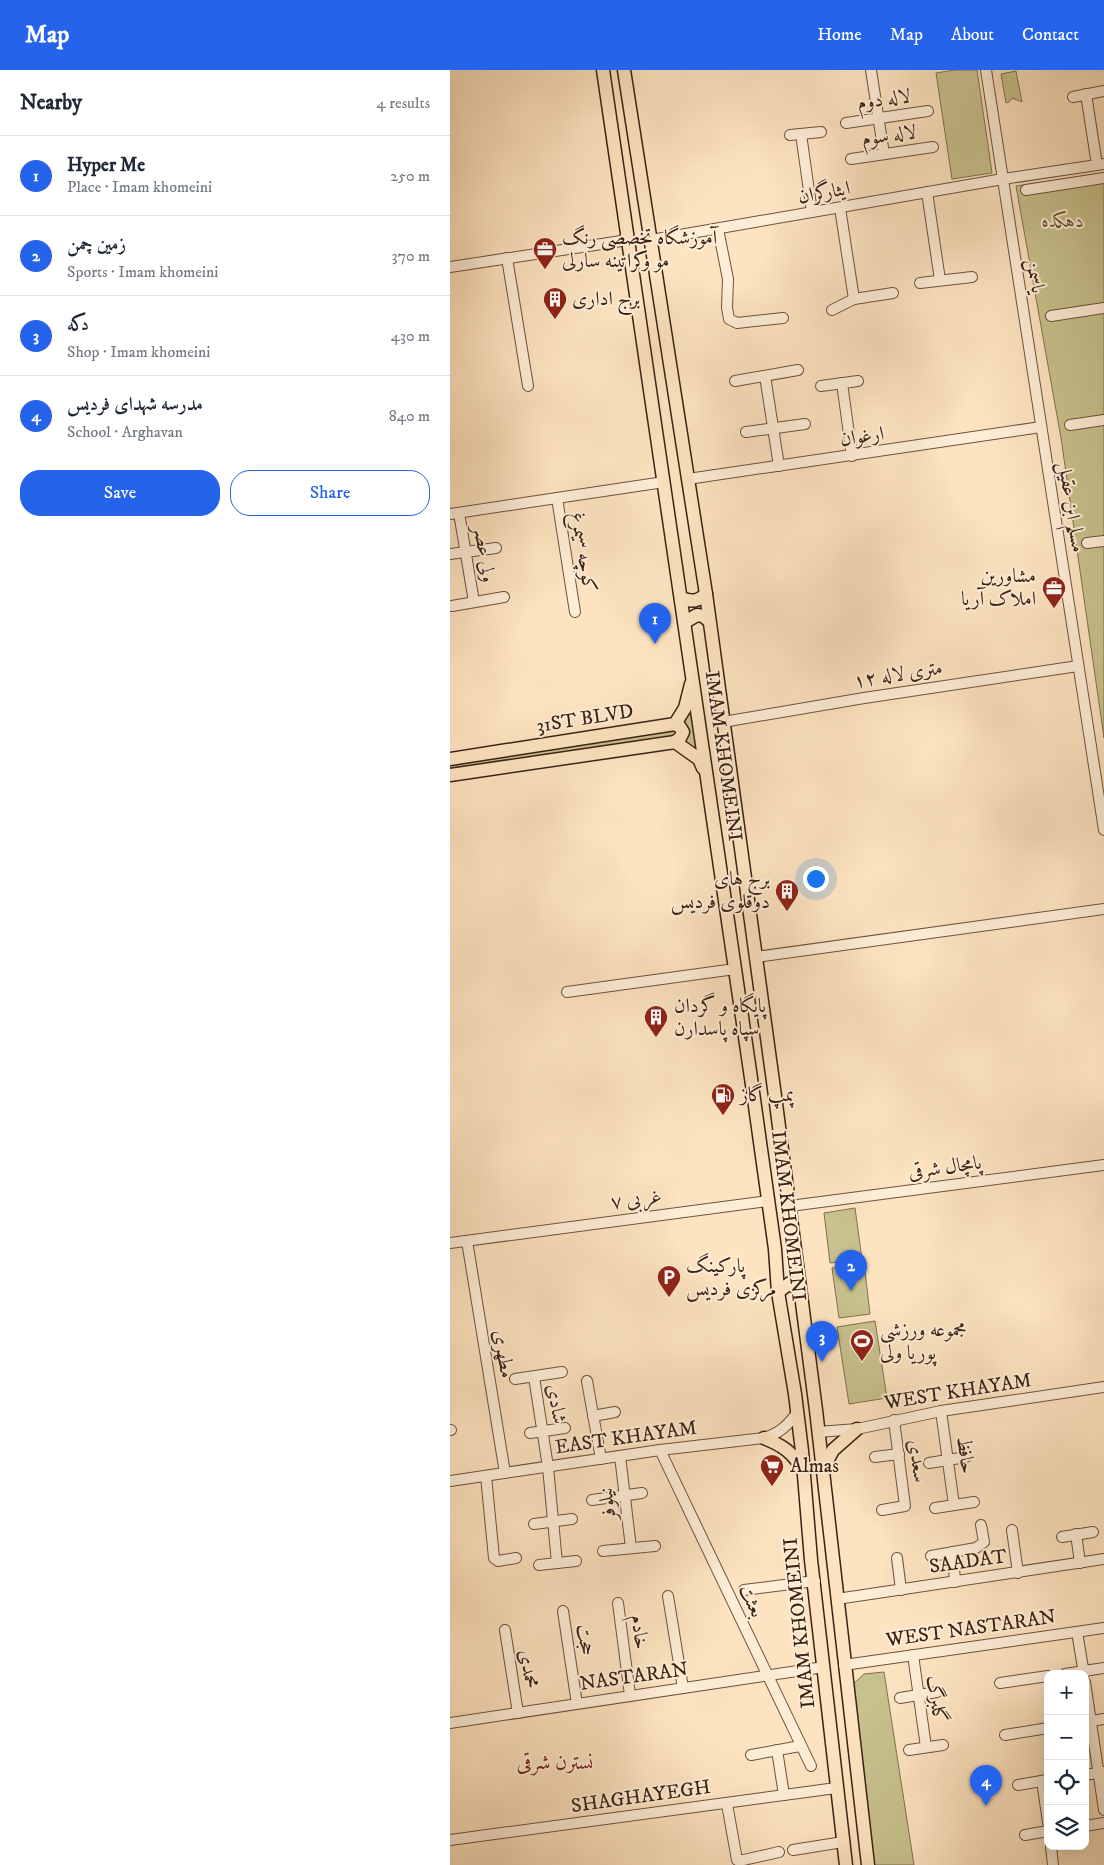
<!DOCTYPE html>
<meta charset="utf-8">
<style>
body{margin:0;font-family:"IM FELL DW Pica",Amiri,serif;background:#f2f2f3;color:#1f2937}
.controls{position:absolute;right:15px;bottom:15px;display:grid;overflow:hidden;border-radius:10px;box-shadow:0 5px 20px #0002}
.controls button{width:45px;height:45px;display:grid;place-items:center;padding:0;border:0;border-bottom:1px solid #e0e1e3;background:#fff;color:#1f2937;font:25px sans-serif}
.you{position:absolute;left:365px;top:808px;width:18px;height:18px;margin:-12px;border:4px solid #fff;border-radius:50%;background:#1a73e8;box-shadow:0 0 0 8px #1a73e833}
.badge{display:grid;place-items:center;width:32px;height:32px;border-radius:50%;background:#2563eb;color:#fff;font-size:16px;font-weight:700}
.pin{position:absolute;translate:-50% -41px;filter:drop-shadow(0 1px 2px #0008)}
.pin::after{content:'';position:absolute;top:26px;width:18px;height:15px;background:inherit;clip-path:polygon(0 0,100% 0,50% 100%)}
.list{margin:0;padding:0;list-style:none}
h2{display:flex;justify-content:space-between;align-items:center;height:65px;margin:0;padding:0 20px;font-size:21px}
h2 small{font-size:16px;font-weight:400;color:#747a83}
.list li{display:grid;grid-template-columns:32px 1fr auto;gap:15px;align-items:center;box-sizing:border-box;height:80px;padding:0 20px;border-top:1px solid #e0e1e3}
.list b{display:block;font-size:19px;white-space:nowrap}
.list p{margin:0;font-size:16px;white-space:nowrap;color:#747a83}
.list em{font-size:16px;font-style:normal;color:#747a83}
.actions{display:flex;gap:10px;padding:15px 20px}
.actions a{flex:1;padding:11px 0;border:1px solid #2563eb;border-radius:20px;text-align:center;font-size:18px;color:#2563eb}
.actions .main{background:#2563eb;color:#fff}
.icon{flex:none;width:28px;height:28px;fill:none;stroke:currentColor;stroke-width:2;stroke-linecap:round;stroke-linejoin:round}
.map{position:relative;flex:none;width:654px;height:1795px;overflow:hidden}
header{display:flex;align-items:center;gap:30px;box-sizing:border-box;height:70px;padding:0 25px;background:#2563eb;color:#fff}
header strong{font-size:24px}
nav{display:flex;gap:28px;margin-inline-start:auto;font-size:18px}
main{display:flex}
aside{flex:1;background:#fff}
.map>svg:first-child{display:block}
.green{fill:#c7c18d;stroke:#817150}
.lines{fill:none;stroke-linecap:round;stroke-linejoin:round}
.minor-casing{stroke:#6c523e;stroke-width:12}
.major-casing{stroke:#3b2113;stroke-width:15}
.minor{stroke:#feedd6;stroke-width:10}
.major{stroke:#fde3c0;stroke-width:12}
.labels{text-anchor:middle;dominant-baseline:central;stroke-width:4;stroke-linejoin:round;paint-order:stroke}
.street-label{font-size:20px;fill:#3b2113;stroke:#feedd6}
.park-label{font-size:20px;font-style:italic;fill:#655138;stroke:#feedd6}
.poi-label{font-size:20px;fill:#3b2113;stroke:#feedd6;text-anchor:start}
.neighbourhood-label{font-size:21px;fill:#7a1f14;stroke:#feedd6}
</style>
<header>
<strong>Map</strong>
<nav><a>Home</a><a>Map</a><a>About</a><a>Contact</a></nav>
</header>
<main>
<aside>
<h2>Nearby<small>4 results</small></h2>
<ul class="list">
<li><span class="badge">1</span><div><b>Hyper Me</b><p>Place · Imam khomeini</p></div><em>250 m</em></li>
<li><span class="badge">2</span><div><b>زمین چمن</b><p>Sports · Imam khomeini</p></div><em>370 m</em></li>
<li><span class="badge">3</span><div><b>دکه</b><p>Shop · Imam khomeini</p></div><em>430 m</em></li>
<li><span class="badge">4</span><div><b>مدرسه شهدای فردیس</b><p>School · Arghavan</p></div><em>840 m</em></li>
</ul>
<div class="actions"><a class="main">Save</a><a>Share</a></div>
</aside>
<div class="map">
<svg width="654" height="1795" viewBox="0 0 654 1795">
<rect width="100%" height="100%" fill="#fde3c0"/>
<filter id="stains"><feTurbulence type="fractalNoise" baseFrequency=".004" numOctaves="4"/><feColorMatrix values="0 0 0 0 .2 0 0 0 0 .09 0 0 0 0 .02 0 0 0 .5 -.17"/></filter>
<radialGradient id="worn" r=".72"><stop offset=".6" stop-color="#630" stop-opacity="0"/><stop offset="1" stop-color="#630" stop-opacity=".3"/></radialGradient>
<g class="green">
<path d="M 505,0 L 527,0 L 542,103 L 502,109 L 486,3 Z"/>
<path d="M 566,1 L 572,32 L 562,28 L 559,32 L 556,33 L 551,4 Z"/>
<path d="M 654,103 L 654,668 L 611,368 L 566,116 Z"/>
<path d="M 243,623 L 252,688 L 230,672 L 229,653 Z"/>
<path d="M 225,657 L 228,667 L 0,703 L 0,690 Z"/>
<path d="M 405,1138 L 412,1189 L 380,1193 L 374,1143 Z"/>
<path d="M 414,1193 L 420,1244 L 389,1248 L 382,1198 Z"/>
<path d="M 425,1251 L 437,1328 L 399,1334 L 387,1257 Z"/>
<path d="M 434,1602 L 464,1795 L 424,1795 L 402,1615 L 414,1604 Z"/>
</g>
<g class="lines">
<g class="minor-casing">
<g id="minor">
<path d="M 421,0 L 434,84"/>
<path d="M 536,0 L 654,760"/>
<path d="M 636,24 L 647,95"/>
<path d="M 623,27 L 654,21"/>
<path d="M 396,53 L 478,41"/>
<path d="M 351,64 L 362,142"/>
<path d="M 340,65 L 371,62"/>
<path d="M 401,89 L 483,77"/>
<path d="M 576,120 L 654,108"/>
<path d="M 477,122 L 490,210"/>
<path d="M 268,159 L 278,209 L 277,238 L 279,249 L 287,253 L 333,248"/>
<path d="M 201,170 L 553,109 L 654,94"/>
<path d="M 57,188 L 78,316"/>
<path d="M 0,197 L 178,170"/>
<path d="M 470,213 L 522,207"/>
<path d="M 404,229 L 443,223"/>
<path d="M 382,240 L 404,229 L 390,138"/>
<path d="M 601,246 L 654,238"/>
<path d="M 315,306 L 329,396"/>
<path d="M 285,311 L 348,300"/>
<path d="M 392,313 L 402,386"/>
<path d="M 371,316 L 408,311"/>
<path d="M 620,355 L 654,350"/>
<path d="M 296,362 L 355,354"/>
<path d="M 238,409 L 591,357"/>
<path d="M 107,428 L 125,542"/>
<path d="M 9,443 L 24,532"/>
<path d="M 0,444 L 214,412"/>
<path d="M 637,473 L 654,471"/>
<path d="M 0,484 L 46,478"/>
<path d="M 2,536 L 54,527"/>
<path d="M 273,652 L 414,628 L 628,596"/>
<path d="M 306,887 L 654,839"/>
<path d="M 117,922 L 285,899"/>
<path d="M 340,1136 L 654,1095"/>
<path d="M 17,1171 L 55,1403"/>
<path d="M 0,1173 L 318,1131"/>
<path d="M 84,1307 L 98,1397 L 107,1493"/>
<path d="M 65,1309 L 112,1302"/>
<path d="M 137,1311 L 151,1389"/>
<path d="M 491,1341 L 504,1435"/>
<path d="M 143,1346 L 165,1342"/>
<path d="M 0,1360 L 1,1360"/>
<path d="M 368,1362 L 407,1359 L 491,1341 L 654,1317"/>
<path d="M 80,1363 L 115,1358"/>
<path d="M 210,1380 L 361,1696"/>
<path d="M 170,1386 L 181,1478"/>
<path d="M 425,1387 L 449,1384"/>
<path d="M 479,1393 L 516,1387"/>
<path d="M 36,1406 L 44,1488 L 48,1491 L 66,1488"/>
<path d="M 0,1411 L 210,1380 L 314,1368 C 330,1363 337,1356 347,1343"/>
<path d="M 142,1430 L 192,1423"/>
<path d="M 485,1438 L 524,1432"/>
<path d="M 432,1440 L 455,1436 L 444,1350"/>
<path d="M 84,1454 L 122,1449"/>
<path d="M 562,1460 L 568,1503"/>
<path d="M 626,1464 L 630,1493"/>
<path d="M 612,1467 L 643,1462"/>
<path d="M 153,1481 L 205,1476"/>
<path d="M 503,1482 L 505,1512"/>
<path d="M 481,1486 L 526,1478 L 534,1472 L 531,1455"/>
<path d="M 447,1488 L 451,1520"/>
<path d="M 89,1495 L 126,1491"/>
<path d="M 294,1520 L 365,1511"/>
<path d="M 218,1526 L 233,1618"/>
<path d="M 387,1529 L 654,1489"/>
<path d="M 168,1533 L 180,1625"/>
<path d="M 113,1541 L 127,1634"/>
<path d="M 55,1560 L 68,1643"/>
<path d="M 627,1562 L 634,1604"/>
<path d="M 463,1585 L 476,1677"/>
<path d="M 394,1595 L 654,1558"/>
<path d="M 615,1604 L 654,1598"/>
<path d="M 635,1612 L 654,1740"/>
<path d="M 550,1613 L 598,1606"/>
<path d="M 450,1628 L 487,1622"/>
<path d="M 636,1652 L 654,1649"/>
<path d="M 0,1653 L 374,1597"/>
<path d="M 555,1665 L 598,1658"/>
<path d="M 327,1680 L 334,1725"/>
<path d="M 459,1680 L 493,1675"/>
<path d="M 301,1685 L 350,1676"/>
<path d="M 635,1705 L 654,1702"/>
<path d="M 592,1711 L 598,1752"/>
<path d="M 568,1715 L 597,1710"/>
<path d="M 277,1734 L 287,1790 L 289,1791 L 329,1782"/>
<path d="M 635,1756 L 654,1753"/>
<path d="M 575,1765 L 598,1761"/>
<path d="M 0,1770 L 386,1718"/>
<path d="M 601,1776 L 603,1795"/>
<path d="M 343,1780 L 393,1772"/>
</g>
</g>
<g class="major-casing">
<g id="major">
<path d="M 153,0 L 301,1008 L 325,1179 L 328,1222 L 345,1324 L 352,1381 L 361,1490 L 396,1795"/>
<path d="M 174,0 L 256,524 L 325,1026 L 366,1340 L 418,1795"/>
<path d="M 231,528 C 242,532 247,532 256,524"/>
<path d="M 235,552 L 247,545 L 253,546 L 259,551"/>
<path d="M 225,672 L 230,668 L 233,662 L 230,657 L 225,654"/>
<path d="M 0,689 L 225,654 L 235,638 L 241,614"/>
<path d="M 0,705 L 225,672 L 249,689 L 253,698"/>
<path d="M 328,1222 L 340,1213 L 350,1221"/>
<path d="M 314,1368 C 332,1375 344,1383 353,1401"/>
<path d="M 373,1399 L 383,1380 L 407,1359"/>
</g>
</g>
<use href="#minor" class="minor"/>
<use href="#major" class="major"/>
</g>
<defs>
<g id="office-pin" transform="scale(1.25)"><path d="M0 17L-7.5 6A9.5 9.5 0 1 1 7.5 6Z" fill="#8f2418" stroke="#feedd6"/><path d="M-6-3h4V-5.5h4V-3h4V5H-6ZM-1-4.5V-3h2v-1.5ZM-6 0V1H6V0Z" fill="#fff"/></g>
<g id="building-pin" transform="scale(1.25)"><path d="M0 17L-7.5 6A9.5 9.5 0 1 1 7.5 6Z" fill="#8f2418" stroke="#feedd6"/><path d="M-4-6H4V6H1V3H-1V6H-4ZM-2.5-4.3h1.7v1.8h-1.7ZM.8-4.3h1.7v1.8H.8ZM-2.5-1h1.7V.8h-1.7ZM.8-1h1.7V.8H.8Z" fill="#fff"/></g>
<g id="fuel-pin" transform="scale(1.25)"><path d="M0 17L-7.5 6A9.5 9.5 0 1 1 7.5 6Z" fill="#8f2418" stroke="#feedd6"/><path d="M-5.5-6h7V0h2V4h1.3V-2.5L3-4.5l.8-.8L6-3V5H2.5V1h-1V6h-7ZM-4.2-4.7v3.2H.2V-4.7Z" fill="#fff"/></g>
<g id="parking-pin" transform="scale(1.25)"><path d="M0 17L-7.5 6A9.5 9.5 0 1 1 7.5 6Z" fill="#8f2418" stroke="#feedd6"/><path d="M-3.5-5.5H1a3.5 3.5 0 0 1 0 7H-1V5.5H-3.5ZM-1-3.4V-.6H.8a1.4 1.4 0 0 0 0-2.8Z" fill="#fff"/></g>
<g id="stadium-pin" transform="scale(1.25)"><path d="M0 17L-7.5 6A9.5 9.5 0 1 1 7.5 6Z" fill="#8f2418" stroke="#feedd6"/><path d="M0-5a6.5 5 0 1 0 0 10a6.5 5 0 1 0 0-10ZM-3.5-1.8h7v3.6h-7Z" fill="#fff"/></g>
<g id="supermarket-pin" transform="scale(1.25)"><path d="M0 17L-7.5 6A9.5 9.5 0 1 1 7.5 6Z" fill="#8f2418" stroke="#feedd6"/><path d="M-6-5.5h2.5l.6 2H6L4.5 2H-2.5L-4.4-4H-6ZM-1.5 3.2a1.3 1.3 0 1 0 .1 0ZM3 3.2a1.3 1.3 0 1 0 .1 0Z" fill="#fff"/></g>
</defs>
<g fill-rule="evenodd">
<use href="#office-pin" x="95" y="179"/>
<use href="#building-pin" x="105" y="229"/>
<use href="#office-pin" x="604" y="518"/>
<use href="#building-pin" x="337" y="821"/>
<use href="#building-pin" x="206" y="947"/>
<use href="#fuel-pin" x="273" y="1025"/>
<use href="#parking-pin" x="219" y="1207"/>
<use href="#stadium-pin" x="412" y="1271"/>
<use href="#supermarket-pin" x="322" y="1396"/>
</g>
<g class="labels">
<g class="street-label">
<text transform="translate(434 30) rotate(-8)">لاله دوم</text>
<text transform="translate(439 66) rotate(-8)">لاله سوم</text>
<text transform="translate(374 123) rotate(-10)">ایثارگران</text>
<text transform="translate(585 206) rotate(81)">یاسمن</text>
<text transform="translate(412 367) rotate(-8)">ارغوان</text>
<text transform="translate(621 437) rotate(81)">مسلم ابن عقیل</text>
<text transform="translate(133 482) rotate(81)">کوچه سیمرغ</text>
<text transform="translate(34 484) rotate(81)">ولی عصر</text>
<text transform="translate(448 605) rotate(-9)">۱۲ متری لاله</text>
<text transform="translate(135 649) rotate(-9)">31ST BLVD</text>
<text transform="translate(273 686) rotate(82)">IMAM KHOMEINI</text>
<text transform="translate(495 1098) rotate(-8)">پامچال شرقی</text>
<text transform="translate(186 1130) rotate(-7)">۷ غربی</text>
<text transform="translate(338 1146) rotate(83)">IMAM KHOMEINI</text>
<text transform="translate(53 1284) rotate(81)">مطهری</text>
<text transform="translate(508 1322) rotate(-9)">WEST KHAYAM</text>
<text transform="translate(106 1334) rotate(81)">شادی</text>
<text transform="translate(176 1368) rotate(-8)">EAST KHAYAM</text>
<text transform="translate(515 1385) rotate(82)">حافظ</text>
<text transform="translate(467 1391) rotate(82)">سعدی</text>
<text transform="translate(158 1434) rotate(-97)">نیلوفر</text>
<text transform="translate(518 1492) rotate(-8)">SAADAT</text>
<text transform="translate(301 1531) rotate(65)">بعثت</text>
<text transform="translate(350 1553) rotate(-96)">IMAM KHOMEINI</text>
<text transform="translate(521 1559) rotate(-8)">WEST NASTARAN</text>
<text transform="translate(189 1562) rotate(82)">خادم</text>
<text transform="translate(135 1570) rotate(82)">حجت</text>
<text transform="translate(78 1599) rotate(81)">محمدی</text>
<text transform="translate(184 1607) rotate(-8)">NASTARAN</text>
<text transform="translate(486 1629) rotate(82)">گلبرگ</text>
<text transform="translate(191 1727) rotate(-8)">SHAGHAYEGH</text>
</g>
<g class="park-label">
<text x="613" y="151">دهکده</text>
</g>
<g class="poi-label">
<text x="112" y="168">آموزشگاه تخصصی رنگ<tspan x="112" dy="23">مو وکراتینه سارلی</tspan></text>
<text x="122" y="229">برج اداری</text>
<text x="586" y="506" text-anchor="end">مشاورین<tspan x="586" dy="23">املاک آریا</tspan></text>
<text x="320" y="809" text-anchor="end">برج های<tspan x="320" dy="23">دوقلوی فردیس</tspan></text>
<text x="224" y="936">پایگاه و گردان<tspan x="224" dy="23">سپاه پاسدارن</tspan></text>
<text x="290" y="1025">پمپ گاز</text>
<text x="236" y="1196">پارکینگ<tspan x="236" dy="23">مرکزی فردیس</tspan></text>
<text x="430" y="1260">مجموعه ورزشی<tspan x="430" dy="23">پوریا ولی</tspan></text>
<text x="340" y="1396">Almas</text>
</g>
<g class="neighbourhood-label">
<text x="105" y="1693">نسترن شرقی</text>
</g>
</g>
<rect width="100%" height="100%" filter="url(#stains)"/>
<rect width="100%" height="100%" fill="url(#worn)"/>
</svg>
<div class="controls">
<button>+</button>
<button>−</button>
<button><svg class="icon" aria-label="locate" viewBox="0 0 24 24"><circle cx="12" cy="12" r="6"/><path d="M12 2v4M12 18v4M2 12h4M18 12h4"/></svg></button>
<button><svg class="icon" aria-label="layers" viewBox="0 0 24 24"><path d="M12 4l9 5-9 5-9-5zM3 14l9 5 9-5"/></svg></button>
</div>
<div class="you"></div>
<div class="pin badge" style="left:205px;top:574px">1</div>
<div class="pin badge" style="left:401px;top:1221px">2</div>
<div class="pin badge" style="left:372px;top:1292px">3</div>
<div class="pin badge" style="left:536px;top:1736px">4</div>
</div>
</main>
